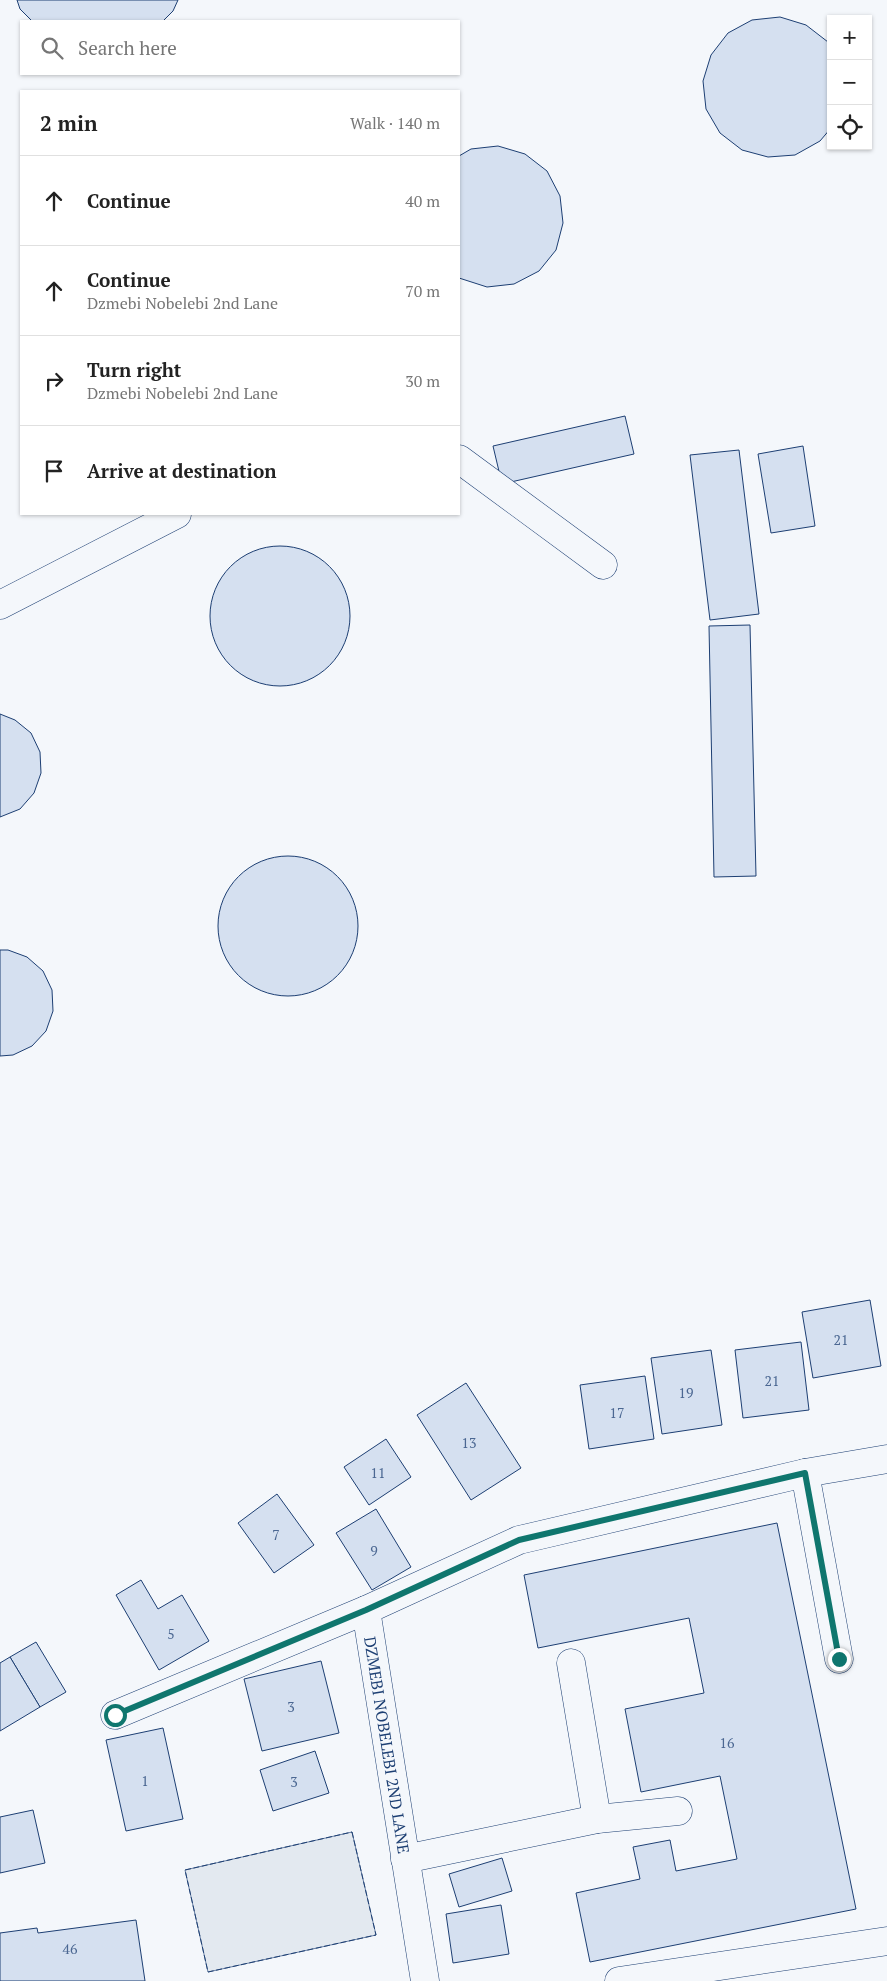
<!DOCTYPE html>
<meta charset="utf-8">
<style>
body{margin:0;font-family:"PT Serif",serif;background:#f2f2f2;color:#222}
.controls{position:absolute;right:15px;top:15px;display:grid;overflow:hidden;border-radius:0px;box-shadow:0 1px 4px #0004}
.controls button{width:45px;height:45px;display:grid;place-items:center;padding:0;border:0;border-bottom:1px solid #e0e0e0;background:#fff;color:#222;font:25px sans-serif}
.stop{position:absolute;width:15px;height:15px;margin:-11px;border:4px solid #0f766e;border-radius:50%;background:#fff}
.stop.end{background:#0f766e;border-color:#fff;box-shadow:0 1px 5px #0008}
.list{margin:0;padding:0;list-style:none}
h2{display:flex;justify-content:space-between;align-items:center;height:65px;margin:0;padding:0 20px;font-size:21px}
h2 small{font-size:16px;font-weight:400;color:#767676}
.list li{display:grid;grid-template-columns:32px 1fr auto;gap:15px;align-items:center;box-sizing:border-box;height:90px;padding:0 20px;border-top:1px solid #e0e0e0}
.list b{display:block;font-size:19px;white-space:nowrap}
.list p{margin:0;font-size:16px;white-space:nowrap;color:#767676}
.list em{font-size:16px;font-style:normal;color:#767676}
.icon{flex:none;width:28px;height:28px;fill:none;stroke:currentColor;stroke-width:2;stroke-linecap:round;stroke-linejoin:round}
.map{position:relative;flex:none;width:887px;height:1981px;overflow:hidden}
.search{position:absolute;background:#fff;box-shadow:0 1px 4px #0004;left:20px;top:20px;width:440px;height:55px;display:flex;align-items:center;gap:12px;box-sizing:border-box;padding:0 18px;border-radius:0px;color:#767676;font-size:19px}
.panel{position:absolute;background:#fff;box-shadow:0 1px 4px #0004;left:20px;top:90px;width:440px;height:425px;border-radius:0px}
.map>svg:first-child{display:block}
.green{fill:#e3e9f0;stroke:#687fa3}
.building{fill:#d5e0f0;stroke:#1d3f73}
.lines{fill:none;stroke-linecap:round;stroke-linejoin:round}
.minor-casing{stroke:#1d3f73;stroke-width:29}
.minor{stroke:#f4f7fb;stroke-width:28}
.fence{stroke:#1d3f73;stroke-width:1;stroke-dasharray:6 2.5;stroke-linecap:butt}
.route{stroke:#0f766e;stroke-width:6}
.labels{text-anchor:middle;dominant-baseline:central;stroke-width:4;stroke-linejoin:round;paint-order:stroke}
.number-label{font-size:14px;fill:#4b6792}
.street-label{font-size:16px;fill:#1d3f73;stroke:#f4f7fb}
</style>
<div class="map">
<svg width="887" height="1981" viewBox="0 0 887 1981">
<rect width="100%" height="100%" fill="#f4f7fb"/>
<path class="green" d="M 352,1832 L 376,1935 L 208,1972 L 185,1870 Z"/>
<g class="building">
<path d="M 17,0 L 178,0 L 173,11 L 163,21 L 32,21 L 20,9 Z"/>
<path d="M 780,17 L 806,25 L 828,42 L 831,47 L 831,128 L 820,141 L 795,155 L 768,157 L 742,150 L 720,133 L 706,109 L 703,81 L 711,55 L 728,33 L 752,20 Z"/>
<path d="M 498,146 L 525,154 L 547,171 L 560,196 L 563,223 L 556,250 L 539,271 L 514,284 L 487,287 L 459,278 L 459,156 L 471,149 Z"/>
<path d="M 625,416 L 634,454 L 502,484 L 493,446 Z"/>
<path d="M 803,446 L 815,526 L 771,533 L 758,454 Z"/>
<path d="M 739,450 L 759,614 L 710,620 L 690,455 Z"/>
<circle cx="280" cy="616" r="70"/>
<path d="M 750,625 L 756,876 L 714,877 L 709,626 Z"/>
<path d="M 0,714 L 15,720 L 31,733 L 40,752 L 41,773 L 34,793 L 20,809 L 0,817 Z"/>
<circle cx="288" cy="926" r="70"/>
<path d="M 0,950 L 8,950 L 27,957 L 43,971 L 52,990 L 53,1011 L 46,1031 L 32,1046 L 13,1055 L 0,1056 Z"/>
<path d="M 870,1300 L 881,1366 L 813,1378 L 802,1312 Z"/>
<path d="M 801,1342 L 809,1410 L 743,1418 L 735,1350 Z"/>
<path d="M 711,1350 L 722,1425 L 662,1434 L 651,1358 Z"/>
<path d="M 645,1376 L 654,1439 L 589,1449 L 580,1385 Z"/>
<path d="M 466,1383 L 521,1468 L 471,1500 L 417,1415 Z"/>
<path d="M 386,1439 L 411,1477 L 369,1505 L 344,1467 Z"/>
<path d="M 277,1494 L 314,1545 L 274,1573 L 238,1523 Z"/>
<path d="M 376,1509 L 411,1567 L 372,1590 L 336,1533 Z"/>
<path d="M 777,1523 L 856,1909 L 590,1962 L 576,1893 L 640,1879 L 633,1847 L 670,1840 L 676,1871 L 737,1859 L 720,1776 L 641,1792 L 625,1709 L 704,1693 L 689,1618 L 538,1648 L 524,1575 Z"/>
<path d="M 141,1580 L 158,1609 L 182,1595 L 209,1641 L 159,1670 L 116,1595 Z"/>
<path d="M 36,1642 L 66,1692 L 40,1707 L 10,1657 Z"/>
<path d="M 10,1657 L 40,1707 L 0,1731 L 0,1663 Z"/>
<path d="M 321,1661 L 339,1733 L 262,1751 L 244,1679 Z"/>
<path d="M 163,1728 L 183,1819 L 126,1831 L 106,1740 Z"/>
<path d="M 315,1751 L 329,1793 L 273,1811 L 260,1770 Z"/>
<path d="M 33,1810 L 45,1863 L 0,1873 L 0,1817 Z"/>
<path d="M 502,1858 L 512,1891 L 459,1907 L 449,1874 Z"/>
<path d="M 501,1905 L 509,1954 L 453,1963 L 446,1914 Z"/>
<path d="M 136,1920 L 145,1981 L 0,1981 L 0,1933 L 37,1928 L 38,1933 Z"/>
</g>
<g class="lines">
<g class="minor-casing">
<g id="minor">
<path d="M 459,459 L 603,565"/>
<path d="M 0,605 L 177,514"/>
<path d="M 805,1473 L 839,1659"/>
<path d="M 571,1663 L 597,1819"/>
<path d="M 115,1715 L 366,1610"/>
<path d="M 405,1859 L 597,1819 L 678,1811"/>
<path d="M 425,1981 L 366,1610 L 519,1540 L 805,1473 L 887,1459"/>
<path d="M 619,1981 L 887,1941"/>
</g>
</g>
<use href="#minor" class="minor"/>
<path class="fence" d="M 352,1832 L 376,1935 L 208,1972 L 185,1870 Z"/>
</g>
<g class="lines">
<path class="route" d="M 115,1715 L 366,1610 L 519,1540 L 805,1473 L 839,1659"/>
</g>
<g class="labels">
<g class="number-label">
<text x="841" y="1339">21</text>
<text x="772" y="1380">21</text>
<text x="686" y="1392">19</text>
<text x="617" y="1412">17</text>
<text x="469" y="1442">13</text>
<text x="378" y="1472">11</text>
<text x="276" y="1534">7</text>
<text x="374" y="1550">9</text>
<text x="171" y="1633">5</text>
<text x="291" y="1706">3</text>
<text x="727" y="1742">16</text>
<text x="145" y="1780">1</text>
<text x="294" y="1781">3</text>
<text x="70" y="1948">46</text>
</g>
<g class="street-label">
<text transform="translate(387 1745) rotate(81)">DZMEBI NOBELEBI 2ND LANE</text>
</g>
</g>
</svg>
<div class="controls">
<button>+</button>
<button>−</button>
<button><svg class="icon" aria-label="locate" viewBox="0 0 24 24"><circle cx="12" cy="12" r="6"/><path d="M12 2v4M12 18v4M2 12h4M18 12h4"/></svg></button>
</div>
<div class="stop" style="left:115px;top:1715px"></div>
<div class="stop end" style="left:839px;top:1659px"></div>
<div class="search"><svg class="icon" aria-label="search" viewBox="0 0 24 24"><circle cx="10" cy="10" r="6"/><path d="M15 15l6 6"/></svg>Search here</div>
<section class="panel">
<h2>2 min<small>Walk · 140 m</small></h2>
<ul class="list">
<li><svg class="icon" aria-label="ahead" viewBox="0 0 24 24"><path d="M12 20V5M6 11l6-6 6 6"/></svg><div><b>Continue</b></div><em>40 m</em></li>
<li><svg class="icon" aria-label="ahead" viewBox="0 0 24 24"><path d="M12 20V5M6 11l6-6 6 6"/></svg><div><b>Continue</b><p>Dzmebi Nobelebi 2nd Lane</p></div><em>70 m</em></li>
<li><svg class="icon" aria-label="right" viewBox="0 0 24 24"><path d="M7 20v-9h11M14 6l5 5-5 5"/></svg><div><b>Turn right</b><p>Dzmebi Nobelebi 2nd Lane</p></div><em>30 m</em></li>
<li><svg class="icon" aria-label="arrive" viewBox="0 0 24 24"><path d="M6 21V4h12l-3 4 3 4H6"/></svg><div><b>Arrive at destination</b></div></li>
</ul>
</section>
</div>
